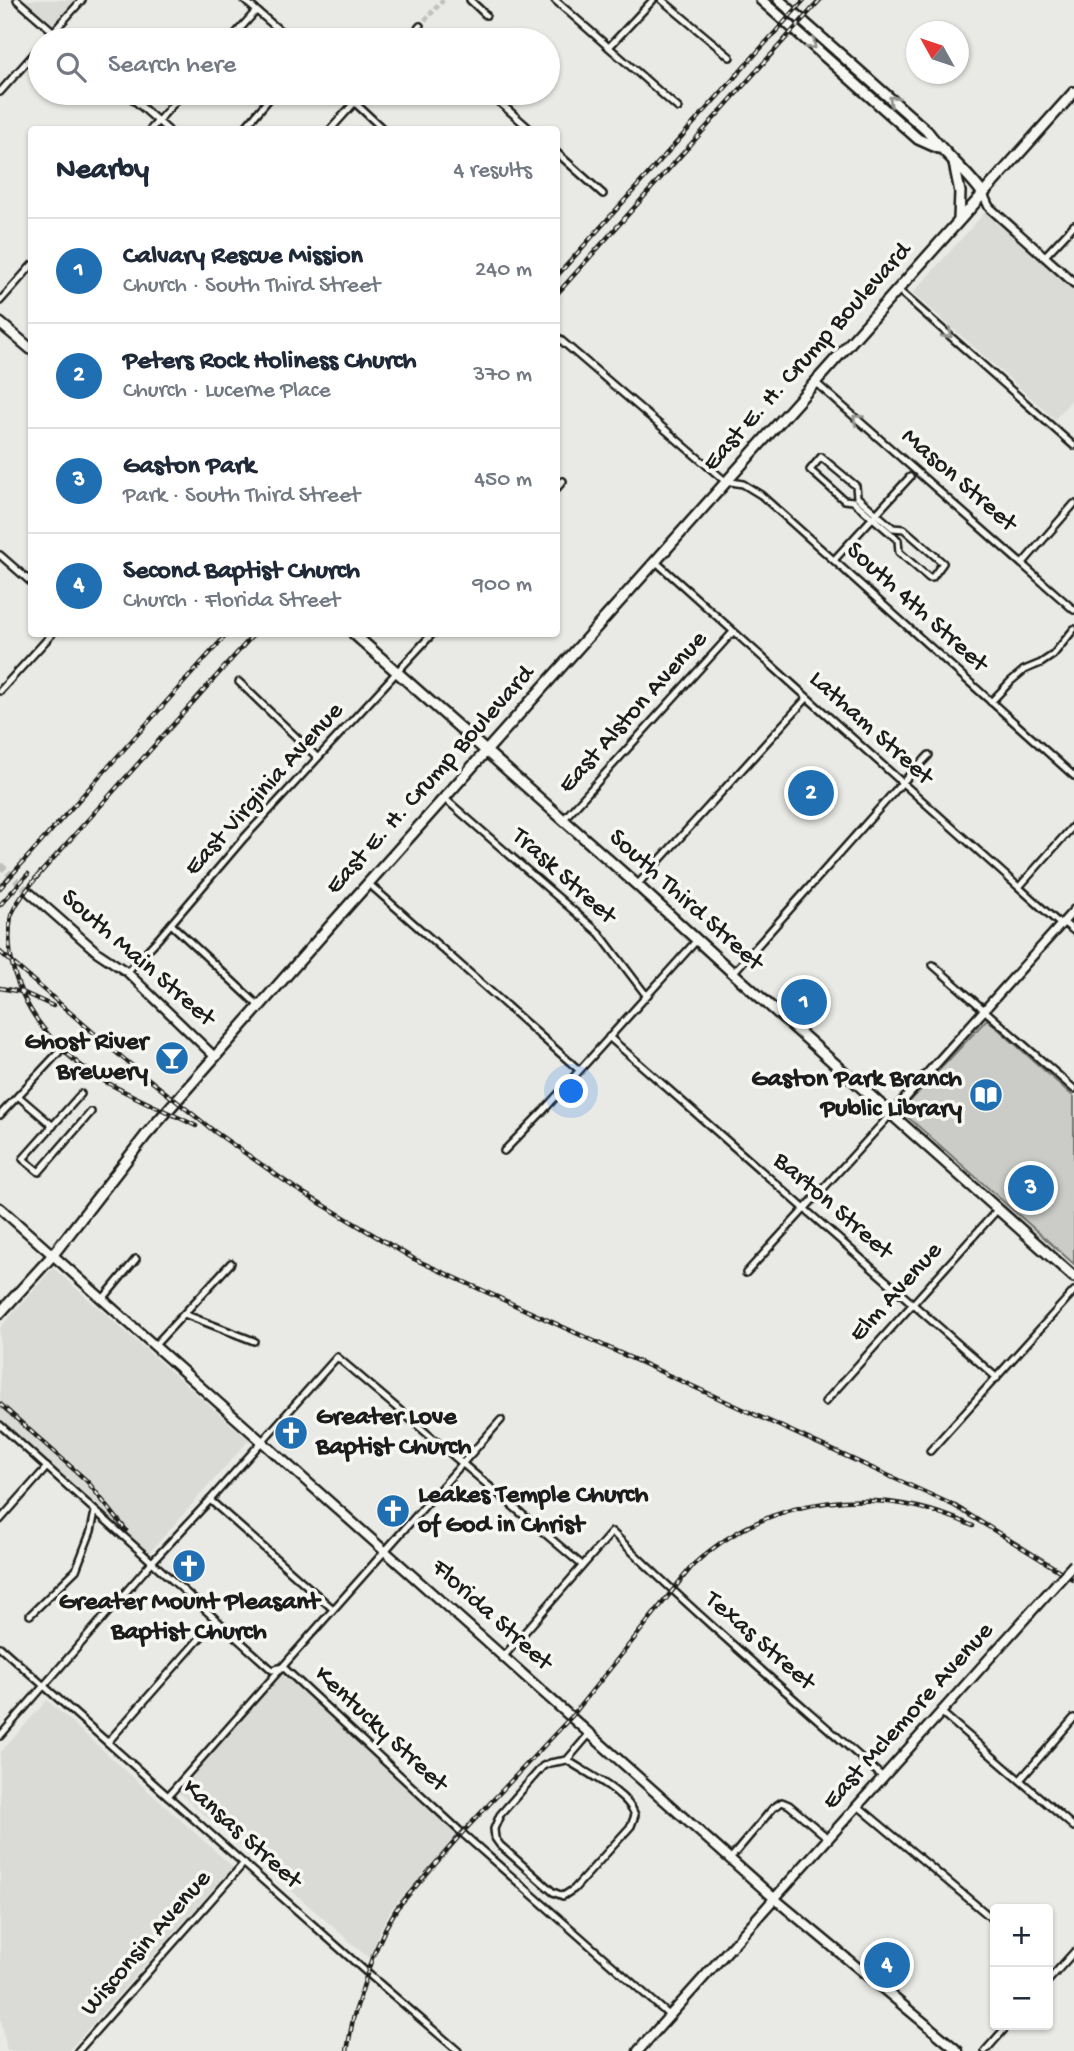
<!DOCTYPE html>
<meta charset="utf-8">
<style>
body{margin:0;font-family:"Gochi Hand",sans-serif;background:#f2f2f3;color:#1f2937}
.controls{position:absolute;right:21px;bottom:21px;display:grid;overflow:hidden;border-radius:7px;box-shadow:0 2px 5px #0004}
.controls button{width:63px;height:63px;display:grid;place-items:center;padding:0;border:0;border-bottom:2px solid #e0e1e3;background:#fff;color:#1f2937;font:35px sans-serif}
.compass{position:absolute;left:906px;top:21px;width:63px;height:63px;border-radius:50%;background:#fff;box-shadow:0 2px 5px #0004;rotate:310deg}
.you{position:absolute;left:572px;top:1092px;width:24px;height:24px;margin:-18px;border:5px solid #fff;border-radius:50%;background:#1a73e8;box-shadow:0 0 0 10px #1a73e833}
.badge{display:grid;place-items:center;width:46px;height:46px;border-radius:50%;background:#1f6fb2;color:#fff;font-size:23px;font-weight:700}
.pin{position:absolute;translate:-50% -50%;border:4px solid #fff;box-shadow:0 2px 7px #0006}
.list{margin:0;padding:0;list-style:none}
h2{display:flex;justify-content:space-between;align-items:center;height:91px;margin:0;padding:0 28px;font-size:30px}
h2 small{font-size:23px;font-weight:400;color:#747a83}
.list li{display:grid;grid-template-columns:46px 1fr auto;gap:21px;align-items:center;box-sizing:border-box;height:105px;padding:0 28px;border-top:2px solid #e0e1e3}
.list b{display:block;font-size:26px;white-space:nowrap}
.list p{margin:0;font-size:23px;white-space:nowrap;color:#747a83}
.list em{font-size:23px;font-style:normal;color:#747a83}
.icon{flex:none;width:38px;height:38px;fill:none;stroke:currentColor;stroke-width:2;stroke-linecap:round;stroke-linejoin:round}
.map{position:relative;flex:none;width:1074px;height:2051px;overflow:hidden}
.search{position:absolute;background:#fff;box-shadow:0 2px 5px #0004;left:28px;top:28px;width:532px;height:77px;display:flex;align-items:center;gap:18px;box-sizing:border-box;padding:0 24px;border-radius:38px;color:#747a83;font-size:26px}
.panel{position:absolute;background:#fff;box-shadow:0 2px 5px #0004;left:28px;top:126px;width:532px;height:511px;border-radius:7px}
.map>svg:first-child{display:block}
.built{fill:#dadad6}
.green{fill:#cbcbc7;stroke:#747472;stroke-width:2}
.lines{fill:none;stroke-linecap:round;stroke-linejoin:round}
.minor-tunnel{stroke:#c0c0bd;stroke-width:5;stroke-dasharray:5 2.5;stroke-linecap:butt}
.tertiary-tunnel{stroke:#c0c0bd;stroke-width:7;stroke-dasharray:7 3.5;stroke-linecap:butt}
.minor-casing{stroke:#1c1c1c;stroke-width:10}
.tertiary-casing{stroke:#1c1c1c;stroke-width:12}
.secondary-casing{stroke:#1c1c1c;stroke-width:13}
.primary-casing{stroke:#1c1c1c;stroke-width:14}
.minor{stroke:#f6f6f2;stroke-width:5}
.tertiary{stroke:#f6f6f2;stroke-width:7}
.secondary{stroke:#f6f6f2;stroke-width:8}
.primary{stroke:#f6f6f2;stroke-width:9}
.rail-casing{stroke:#1c1c1c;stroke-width:4.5}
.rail{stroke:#f6f6f2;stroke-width:2;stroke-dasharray:5;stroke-linecap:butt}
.secondary-bridge-casing{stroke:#1c1c1c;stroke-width:13;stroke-linecap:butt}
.secondary-bridge{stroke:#f6f6f2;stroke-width:8}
.oneway{stroke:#949492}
.labels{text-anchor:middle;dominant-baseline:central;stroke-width:7;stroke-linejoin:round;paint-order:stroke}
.street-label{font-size:26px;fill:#1c1c1c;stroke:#f6f6f2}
.poi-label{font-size:26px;font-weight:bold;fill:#1c1c1c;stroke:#f6f6f2;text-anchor:end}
</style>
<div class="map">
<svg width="1074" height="2051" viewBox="0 0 1074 2051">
<rect width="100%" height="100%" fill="#e9e9e5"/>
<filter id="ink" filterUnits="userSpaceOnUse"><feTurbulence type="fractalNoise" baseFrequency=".0143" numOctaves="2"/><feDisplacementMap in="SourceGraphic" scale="14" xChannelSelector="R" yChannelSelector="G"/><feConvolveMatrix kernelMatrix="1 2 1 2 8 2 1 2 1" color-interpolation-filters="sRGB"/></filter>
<g filter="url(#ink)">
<g class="built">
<path d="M 21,0 L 78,0 L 53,28 Z"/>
<path d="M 986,211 L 1074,290 L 1074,397 L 1055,419 L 913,293 Z"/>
<path d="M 53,1268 L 249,1440 L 149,1553 L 0,1422 L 0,1328 Z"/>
<path d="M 284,1671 L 458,1834 L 392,1908 L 379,1932 L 370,1959 L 177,1791 Z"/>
<path d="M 47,1700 L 233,1867 L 68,2051 L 7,2051 L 0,2015 L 0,1753 Z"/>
</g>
<path class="green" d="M 987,1019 L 1074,1097 L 1074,1264 L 901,1111 Z"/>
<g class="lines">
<path class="minor-tunnel" d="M 420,26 L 443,0"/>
<path class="tertiary-tunnel" d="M 0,865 L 30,893"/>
<g class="minor-casing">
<g id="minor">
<path d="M 17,0 L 63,40"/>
<path d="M 244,0 L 291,40"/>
<path d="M 470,0 L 486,15"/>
<path d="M 555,0 L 678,108"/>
<path d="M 662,0 L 730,57"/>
<path d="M 417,30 L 429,40"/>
<path d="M 46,40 L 82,0"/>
<path d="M 230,40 L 256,11"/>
<path d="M 408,40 L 420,26"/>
<path d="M 609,47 L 653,0"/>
<path d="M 0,92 L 40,47"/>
<path d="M 126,93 L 168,130"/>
<path d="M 489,93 L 531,130"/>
<path d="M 354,102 L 384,130"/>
<path d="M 150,130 L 183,93"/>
<path d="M 243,130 L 274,93"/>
<path d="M 330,130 L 363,93"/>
<path d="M 556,152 L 603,194"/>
<path d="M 1045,256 L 1074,225"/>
<path d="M 897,289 L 1074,446"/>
<path d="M 0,301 L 32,265"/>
<path d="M 556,336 L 725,481 L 743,484 L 761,495 L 1074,776"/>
<path d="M 815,382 L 1074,610"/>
<path d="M 821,457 L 856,486 L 857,497 L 893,528 L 904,529 L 943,563 L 932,578 L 929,578 L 899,552 L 898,540 L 889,532 L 853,501 L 844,500 L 810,470 Z"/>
<path d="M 556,489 L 563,481"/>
<path d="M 0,555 L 32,583"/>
<path d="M 834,560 L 910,477"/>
<path d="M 655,561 L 1061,925"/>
<path d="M 1022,564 L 1074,504"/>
<path d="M 239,682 L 317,757"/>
<path d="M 0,691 L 52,634"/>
<path d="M 991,702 L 1011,681 L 1024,670 L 1041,663 L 1053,655 L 1074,629"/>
<path d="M 443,797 L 599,933 L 646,995"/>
<path d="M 563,820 L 733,632"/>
<path d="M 368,883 L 579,1070"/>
<path d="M 637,885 L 807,698"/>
<path d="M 1019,887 L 1074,825"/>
<path d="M 1063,922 L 1074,931"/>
<path d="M 171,924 L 260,1007"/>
<path d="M 933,965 L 1074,1089"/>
<path d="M 127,972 L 159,938 L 244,838 L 432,634"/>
<path d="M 733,973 L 902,783 L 929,755"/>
<path d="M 609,1037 L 997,1378"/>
<path d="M 81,1094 L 23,1159 L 39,1172 L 91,1112"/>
<path d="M 18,1096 L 53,1126"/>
<path d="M 0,1115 L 59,1052"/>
<path d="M 504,1151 L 543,1111 L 697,940"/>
<path d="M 746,1273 L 892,1113"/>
<path d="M 102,1300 L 136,1259"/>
<path d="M 184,1314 L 254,1341"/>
<path d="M 155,1345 L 231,1263"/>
<path d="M 825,1402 L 998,1209"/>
<path d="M 0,1425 L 272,1670 L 283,1667 L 462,1833 L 670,2016"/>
<path d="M 930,1451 L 1074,1291"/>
<path d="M 210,1500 L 333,1609"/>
<path d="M 0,1520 L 47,1467"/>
<path d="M 30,1615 L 76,1570 L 91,1531 L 95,1512"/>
<path d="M 0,1647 L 365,1971 L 458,2051"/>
<path d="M 504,1656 L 612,1532 C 699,1618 793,1697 884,1778"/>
<path d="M 941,1712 L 1074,1827"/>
<path d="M 0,1736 L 152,1562 L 210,1500 L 337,1357 L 582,1565"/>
<path d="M 108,1742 L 216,1620"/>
<path d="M 567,1760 C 586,1773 628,1793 635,1815 L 631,1826 L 574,1889 L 563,1896 L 553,1892 L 500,1845 L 495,1838 L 494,1829 L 500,1815 L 543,1766 L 550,1763 L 567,1760 L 591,1732"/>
<path d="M 1020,1780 L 1074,1718"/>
<path d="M 168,1796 L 501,1420"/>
<path d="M 858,1806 L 995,1921"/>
<path d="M 730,1859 L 773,1808 L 782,1802 L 789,1805 L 829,1839"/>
<path d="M 1048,1981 L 1074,1952"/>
<path d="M 78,2051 L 244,1863"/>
<path d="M 985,2051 L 1008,2025"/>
</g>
</g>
<g class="tertiary-casing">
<g id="tertiary">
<path d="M 983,194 L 989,207 L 1074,283"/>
<path d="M 30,893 L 97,952 L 127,972 L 215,1057"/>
<path d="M 892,1113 L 1074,910"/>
</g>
</g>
<g class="secondary-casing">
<g id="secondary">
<path d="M 0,1208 L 775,1899 L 958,2051"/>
<path d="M 638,2051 L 1003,1643"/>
</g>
</g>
<g class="primary-casing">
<g id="primary">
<path d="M 761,0 L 918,139 L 938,148"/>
<path d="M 779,0 L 927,131 C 944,154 967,171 983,194"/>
<path d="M 954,163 L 960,192 L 959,220"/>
<path d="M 0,323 L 32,350"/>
<path d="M 354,634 L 637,885 L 733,973 L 1074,1277"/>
<path d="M 0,1313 L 52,1256 L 146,1135 L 331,925 L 1074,92"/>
</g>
</g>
<use href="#minor" class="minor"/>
<use href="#tertiary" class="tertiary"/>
<use href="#secondary" class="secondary"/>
<use href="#primary" class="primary"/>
<g class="rail-casing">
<g id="rail">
<path d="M 556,277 L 804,0"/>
<path d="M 556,295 L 820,0"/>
<path d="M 41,872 C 30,886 17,900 11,916 C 0,985 46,1045 99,1078 C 130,1096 164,1110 196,1126"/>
<path d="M 35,879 L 254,634"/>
<path d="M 0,888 L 227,634"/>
<path d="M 0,905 L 28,874"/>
<path d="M 0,952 L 125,1060 L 215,1132 L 295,1188 L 414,1259 L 955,1506 L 1074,1580"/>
<path d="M 0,988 L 22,992 L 53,1006"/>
<path d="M 0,1404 L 87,1481 L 126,1530"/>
<path d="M 347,2051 L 353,2019 L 372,1958 L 386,1927 L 397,1908 L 462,1833 L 572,1716 L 693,1565 C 770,1494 879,1483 973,1526"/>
</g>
</g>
<use href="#rail" class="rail"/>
<g class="secondary-bridge-casing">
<path id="secondary-bridge" d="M 1003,1643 L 1074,1564"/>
</g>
<use href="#secondary-bridge" class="secondary-bridge"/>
</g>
<defs><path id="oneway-chevron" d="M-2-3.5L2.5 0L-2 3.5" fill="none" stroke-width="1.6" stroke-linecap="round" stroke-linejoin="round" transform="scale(1.75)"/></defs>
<g class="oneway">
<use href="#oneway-chevron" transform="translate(812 45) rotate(42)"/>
<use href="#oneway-chevron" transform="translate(893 100) rotate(-138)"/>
<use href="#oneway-chevron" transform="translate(948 334) rotate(42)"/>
<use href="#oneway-chevron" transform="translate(857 419) rotate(-139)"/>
</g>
</g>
<defs>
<g id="bar-disc" transform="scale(1.75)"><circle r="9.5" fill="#1f6fb2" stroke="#f6f6f2"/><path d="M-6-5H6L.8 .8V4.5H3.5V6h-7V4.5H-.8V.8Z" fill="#fff"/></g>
<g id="library-disc" transform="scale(1.75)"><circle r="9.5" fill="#1f6fb2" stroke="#f6f6f2"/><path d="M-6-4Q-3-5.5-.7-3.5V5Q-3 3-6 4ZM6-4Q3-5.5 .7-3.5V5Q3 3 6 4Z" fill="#fff"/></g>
<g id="church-disc" transform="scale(1.75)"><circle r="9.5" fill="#1f6fb2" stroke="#f6f6f2"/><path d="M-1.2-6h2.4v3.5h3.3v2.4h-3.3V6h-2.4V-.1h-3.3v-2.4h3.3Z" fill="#fff"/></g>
</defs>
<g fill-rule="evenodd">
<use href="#bar-disc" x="172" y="1058"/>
<use href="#library-disc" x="986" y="1095"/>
<use href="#church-disc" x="291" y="1433"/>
<use href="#church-disc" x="393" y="1511"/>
<use href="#church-disc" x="189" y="1566"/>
</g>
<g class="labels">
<g class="street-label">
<text transform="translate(808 358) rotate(-48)">East E. H. Crump Boulevard</text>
<text transform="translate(958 481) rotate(41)">Mason Street</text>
<text transform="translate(916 608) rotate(42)">South 4th Street</text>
<text transform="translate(634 713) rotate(-48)">East Alston Avenue</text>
<text transform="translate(870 729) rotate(42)">Latham Street</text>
<text transform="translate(431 781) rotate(-48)">East E. H. Crump Boulevard</text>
<text transform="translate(265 790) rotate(-48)">East Virginia Avenue</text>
<text transform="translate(563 877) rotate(42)">Trask Street</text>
<text transform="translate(685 901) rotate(42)">South Third Street</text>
<text transform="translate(137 959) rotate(41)">South Main Street</text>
<text transform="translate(832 1207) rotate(41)">Barton Street</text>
<text transform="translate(897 1293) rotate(-48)">Elm Avenue</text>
<text transform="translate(491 1616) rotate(42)">Florida Street</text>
<text transform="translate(759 1642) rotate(41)">Texas Street</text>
<text transform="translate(909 1717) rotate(-48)">East Mclemore Avenue</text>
<text transform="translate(380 1730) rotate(43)">Kentucky Street</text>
<text transform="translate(241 1835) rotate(42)">Kansas Street</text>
<text transform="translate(147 1944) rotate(-49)">Wisconsin Avenue</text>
</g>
<g class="poi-label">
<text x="148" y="1043">Ghost River<tspan x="148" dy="30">Brewery</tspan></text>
<text x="962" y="1080">Gaston Park Branch<tspan x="962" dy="30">Public Library</tspan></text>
<text x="316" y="1418" text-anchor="start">Greater Love<tspan x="316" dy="30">Baptist Church</tspan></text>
<text x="418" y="1496" text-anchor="start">Leakes Temple Church<tspan x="418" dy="30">of God in Christ</tspan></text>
<text x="189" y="1603" text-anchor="middle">Greater Mount Pleasant<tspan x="189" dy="30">Baptist Church</tspan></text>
</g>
</g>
</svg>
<div class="controls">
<button>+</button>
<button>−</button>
</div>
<svg class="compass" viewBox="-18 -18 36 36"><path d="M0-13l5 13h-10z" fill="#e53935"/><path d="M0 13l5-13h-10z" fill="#747a83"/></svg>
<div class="you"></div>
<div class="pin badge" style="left:804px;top:1002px">1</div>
<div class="pin badge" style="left:811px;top:793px">2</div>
<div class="pin badge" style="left:1031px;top:1188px">3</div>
<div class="pin badge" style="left:887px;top:1965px">4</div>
<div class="search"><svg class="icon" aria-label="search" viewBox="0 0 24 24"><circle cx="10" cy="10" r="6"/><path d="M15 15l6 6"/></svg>Search here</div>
<section class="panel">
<h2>Nearby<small>4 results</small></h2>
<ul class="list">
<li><span class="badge">1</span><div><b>Calvary Rescue Mission</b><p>Church · South Third Street</p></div><em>240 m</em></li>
<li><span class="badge">2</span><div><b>Peters Rock Holiness Church</b><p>Church · Lucerne Place</p></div><em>370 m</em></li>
<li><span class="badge">3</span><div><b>Gaston Park</b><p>Park · South Third Street</p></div><em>450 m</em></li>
<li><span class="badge">4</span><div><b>Second Baptist Church</b><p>Church · Florida Street</p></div><em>900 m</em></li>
</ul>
</section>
</div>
